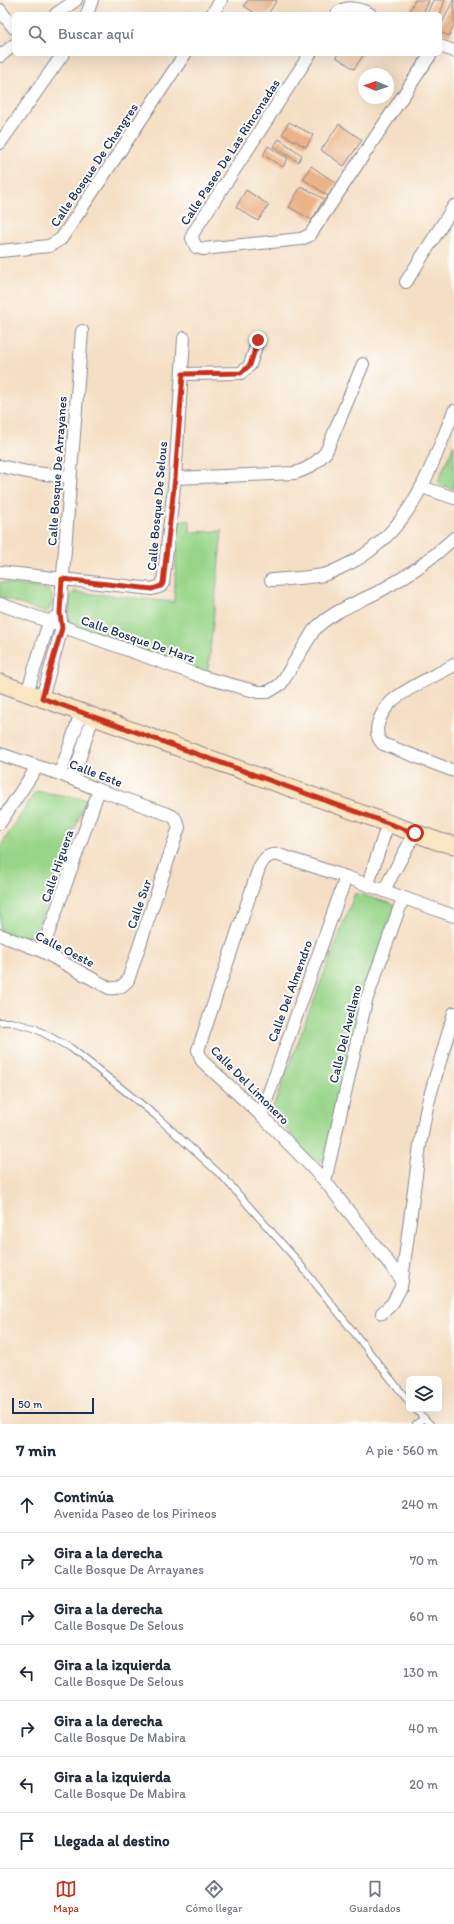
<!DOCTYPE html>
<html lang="es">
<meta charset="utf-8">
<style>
body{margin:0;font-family:Itim,sans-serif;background:#f6f6f7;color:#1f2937}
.controls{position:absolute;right:12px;bottom:12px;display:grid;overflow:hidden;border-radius:6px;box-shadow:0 4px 16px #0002}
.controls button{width:36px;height:36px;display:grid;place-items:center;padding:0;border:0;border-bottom:1px solid #e0e1e3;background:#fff;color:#1f2937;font:20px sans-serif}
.compass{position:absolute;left:358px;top:68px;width:36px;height:36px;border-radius:50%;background:#fff;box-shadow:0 4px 16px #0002;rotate:272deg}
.scale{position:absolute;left:12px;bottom:10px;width:82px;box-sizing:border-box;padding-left:4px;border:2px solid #1b2f5e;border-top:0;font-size:11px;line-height:14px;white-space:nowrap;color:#1b2f5e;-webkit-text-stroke:3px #fdfcf7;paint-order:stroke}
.stop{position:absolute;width:12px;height:12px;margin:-9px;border:3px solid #c8321e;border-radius:50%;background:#fff}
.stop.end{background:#c8321e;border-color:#fff;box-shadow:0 1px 4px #0008}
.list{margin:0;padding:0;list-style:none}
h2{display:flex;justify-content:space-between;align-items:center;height:52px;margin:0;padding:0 16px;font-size:17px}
h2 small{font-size:13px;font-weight:400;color:#747a83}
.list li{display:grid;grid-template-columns:26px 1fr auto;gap:12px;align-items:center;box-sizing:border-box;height:56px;padding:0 16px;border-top:1px solid #e0e1e3}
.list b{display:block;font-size:15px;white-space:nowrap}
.list p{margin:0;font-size:13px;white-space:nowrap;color:#747a83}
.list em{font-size:13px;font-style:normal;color:#747a83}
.icon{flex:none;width:22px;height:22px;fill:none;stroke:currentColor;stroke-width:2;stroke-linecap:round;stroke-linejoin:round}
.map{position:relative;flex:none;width:454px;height:1424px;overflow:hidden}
.search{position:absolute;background:#fff;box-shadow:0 4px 16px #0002;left:12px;right:12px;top:12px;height:44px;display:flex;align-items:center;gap:10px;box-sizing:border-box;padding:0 14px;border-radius:6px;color:#747a83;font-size:15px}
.sheet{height:444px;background:#fff}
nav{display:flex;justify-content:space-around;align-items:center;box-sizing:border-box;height:56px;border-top:1px solid #e0e1e3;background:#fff;font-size:11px;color:#747a83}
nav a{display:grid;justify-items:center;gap:2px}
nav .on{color:#c8321e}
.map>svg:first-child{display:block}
.green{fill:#99d589;stroke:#5a8274}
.building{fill:#ebb389}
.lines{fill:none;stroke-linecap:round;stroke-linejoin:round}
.lane-casing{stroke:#888791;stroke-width:8}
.street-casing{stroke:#888791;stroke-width:14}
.secondary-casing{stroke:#888791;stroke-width:19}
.lane{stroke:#fff;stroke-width:6}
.street{stroke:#fff;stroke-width:12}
.secondary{stroke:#fbe6c4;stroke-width:17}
.route{stroke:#c8321e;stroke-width:5}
.labels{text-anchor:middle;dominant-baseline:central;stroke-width:4;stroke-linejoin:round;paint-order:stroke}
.street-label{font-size:13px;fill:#1b2f5e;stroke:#fdfcf7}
</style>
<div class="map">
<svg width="454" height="1424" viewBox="0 0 454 1424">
<rect width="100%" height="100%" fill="#fdfcf7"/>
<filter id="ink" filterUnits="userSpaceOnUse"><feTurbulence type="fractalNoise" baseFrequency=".025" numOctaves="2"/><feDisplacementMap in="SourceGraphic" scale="8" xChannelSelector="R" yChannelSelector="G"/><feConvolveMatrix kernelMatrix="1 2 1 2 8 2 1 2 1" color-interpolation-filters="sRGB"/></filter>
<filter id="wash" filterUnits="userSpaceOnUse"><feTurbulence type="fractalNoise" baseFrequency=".012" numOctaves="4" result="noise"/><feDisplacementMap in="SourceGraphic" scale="16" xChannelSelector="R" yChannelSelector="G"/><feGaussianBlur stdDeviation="0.9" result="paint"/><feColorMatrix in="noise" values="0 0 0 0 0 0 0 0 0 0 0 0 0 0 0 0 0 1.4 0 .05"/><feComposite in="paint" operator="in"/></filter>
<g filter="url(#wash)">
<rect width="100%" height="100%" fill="#f5dfc4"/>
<g class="green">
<path d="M 454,444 L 454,489 L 441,485 L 438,481 Z"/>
<path d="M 178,520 L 190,521 L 190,532 L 222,531 L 209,662 L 207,674 L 69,624 L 70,597 L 74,592 L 174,602 Z"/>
<path d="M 0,582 L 50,590 C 53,600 54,606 46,613 L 0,597 Z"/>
<path d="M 36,791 L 86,799 L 31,944 L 0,934 L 0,847 Z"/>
<path d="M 355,893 L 393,904 L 396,909 L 327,1158 L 317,1162 L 312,1159 L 274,1115 L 272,1110 Z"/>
</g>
<g id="blocks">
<g class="building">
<path d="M 248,0 L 277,0 L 268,14 L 256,14 L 244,6 Z"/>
<path d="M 415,0 L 429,0 L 423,14 L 408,14 Z"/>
<path d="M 433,0 L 445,0 L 440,14 L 427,14 Z"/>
<path d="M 453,0 L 454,0 L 454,26 L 449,36 L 440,32 L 440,28 Z"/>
<path d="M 338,54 L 364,54 L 354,69 L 336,57 Z"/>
<path d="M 289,122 L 313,135 L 306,147 L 282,134 Z"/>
<path d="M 339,124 L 362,140 L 344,166 L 321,150 Z"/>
<path d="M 279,139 L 302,155 L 298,162 L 274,146 Z"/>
<path d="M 268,146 L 288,158 L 283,167 L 263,155 Z"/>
<path d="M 311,166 L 336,183 L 328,196 L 303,179 Z"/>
<path d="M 301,186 L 324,199 L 312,220 L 289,207 Z"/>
<path d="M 246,190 L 269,205 L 258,221 L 236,207 Z"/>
</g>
</g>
</g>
<g filter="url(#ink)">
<use href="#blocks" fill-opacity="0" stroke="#888791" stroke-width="1"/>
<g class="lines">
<g class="lane-casing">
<g id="lane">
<path d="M 0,1022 L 11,1022 L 34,1028 L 71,1048 L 155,1115 L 224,1178 L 295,1258 L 409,1402"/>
<path d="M 415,1409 L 430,1424"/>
<path d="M 416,1424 L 424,1418"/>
</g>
</g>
<g class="street-casing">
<g id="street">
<path d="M 0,10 L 14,28"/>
<path d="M 56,14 L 76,0"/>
<path d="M 87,14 L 92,0"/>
<path d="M 212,14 L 221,0"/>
<path d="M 337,14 C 346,4 360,9 370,14"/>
<path d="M 440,46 L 454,51"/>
<path d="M 310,54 L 193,233 L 192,238 L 196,247 L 203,249 L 301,239 L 310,235 L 431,54"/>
<path d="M 0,56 L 14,45"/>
<path d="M 0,143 L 63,54"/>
<path d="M 0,251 L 49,246 L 61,239 L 185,54"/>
<path d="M 406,282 L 454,206"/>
<path d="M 183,374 L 241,373 L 250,365 L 258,340"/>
<path d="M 0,466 L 27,472 L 70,477"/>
<path d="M 175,478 L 295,473 C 309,469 317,462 326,452 L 363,364"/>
<path d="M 422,487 L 454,498"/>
<path d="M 0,572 L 152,589 L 161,586 L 163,583 L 175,478 L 184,338"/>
<path d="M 271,580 C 288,579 306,578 323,575 C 334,572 346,565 356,560 C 413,526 430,469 454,411"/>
<path d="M 0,604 L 203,677 L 258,692 L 268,692 L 281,684 L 314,630 C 332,611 357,603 380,591 C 406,577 432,559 454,538"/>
<path d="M 454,665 C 437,675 406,688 392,701 C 381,712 370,732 383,744 L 454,771"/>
<path d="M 27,693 L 49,622 L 54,618"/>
<path d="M 42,698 L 62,628 L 60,613 L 82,331"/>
<path d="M 0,754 L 60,774 L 99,790 L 170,815 L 175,818 L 179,827 L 128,980 C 122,987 118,989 109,988 L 42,951 L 0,935"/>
<path d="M 60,774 L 81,713"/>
<path d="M 73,779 L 93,716"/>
<path d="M 0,823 L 37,767"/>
<path d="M 368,884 L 388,823"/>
<path d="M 384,890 L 415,833"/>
<path d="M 42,951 L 99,790"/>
<path d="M 261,1115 L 346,877"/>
<path d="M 325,1181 L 366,1001 L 403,898"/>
<path d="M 402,1280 L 325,1181 L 261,1115 L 202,1061 L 198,1050 L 259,868 C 264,858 268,854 279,855 L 346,877 L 454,916"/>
<path d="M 382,1313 L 392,1304 L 401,1287 L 420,1145 L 427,1106 L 454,1013"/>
</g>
</g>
<g class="secondary-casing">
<path id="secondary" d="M 0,683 L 440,842 L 454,845"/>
</g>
<use href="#lane" class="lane"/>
<use href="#street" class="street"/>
<use href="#secondary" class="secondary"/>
</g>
</g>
<g class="lines" filter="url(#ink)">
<path class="route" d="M 258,340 L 250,365 L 241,373 L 183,374 L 175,478 L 163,583 L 161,586 L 152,589 L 62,579 L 60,613 L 62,628 L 42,698 L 415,833"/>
</g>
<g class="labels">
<g class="street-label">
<text transform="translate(230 152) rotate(-57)">Calle Paseo De Las Rinconadas</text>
<text transform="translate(94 165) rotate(-56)">Calle Bosque De Changres</text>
<text transform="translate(57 471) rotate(-86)">Calle Bosque De Arrayanes</text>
<text transform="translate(157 506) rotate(-85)">Calle Bosque De Selous</text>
<text transform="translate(138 639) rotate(19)">Calle Bosque De Harz</text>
<text transform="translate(96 773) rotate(21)">Calle Este</text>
<text transform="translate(57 866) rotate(-71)">Calle Higuera</text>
<text transform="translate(139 904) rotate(-71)">Calle Sur</text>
<text transform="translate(65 949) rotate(27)">Calle Oeste</text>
<text transform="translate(290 991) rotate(-70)">Calle Del Almendro</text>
<text transform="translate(345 1034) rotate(-76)">Calle Del Avellano</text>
<text transform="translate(250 1085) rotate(45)">Calle Del Limonero</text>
</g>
</g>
</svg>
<div class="controls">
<button><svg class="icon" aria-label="layers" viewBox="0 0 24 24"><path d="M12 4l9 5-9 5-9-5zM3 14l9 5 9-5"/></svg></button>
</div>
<svg class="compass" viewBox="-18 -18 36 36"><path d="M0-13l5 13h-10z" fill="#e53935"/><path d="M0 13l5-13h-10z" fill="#747a83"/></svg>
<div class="scale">50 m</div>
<div class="stop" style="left:415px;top:833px"></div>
<div class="stop end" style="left:258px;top:340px"></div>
<div class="search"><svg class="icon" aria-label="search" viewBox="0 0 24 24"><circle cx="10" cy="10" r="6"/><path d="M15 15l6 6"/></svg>Buscar aquí</div>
</div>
<section class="sheet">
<h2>7 min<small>A pie · 560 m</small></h2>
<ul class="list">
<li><svg class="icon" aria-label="ahead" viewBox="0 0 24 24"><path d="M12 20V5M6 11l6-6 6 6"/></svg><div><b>Continúa</b><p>Avenida Paseo de los Pirineos</p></div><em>240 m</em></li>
<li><svg class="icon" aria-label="right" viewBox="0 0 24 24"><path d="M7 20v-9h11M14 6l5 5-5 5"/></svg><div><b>Gira a la derecha</b><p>Calle Bosque De Arrayanes</p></div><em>70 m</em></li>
<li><svg class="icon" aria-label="right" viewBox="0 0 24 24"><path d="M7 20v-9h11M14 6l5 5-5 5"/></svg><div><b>Gira a la derecha</b><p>Calle Bosque De Selous</p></div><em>60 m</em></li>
<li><svg class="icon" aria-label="left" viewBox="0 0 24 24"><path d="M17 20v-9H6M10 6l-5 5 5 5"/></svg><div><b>Gira a la izquierda</b><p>Calle Bosque De Selous</p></div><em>130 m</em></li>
<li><svg class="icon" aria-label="right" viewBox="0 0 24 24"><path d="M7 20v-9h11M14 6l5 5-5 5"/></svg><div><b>Gira a la derecha</b><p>Calle Bosque De Mabira</p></div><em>40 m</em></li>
<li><svg class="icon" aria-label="left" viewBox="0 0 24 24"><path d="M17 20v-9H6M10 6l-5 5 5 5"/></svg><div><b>Gira a la izquierda</b><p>Calle Bosque De Mabira</p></div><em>20 m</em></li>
<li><svg class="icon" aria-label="arrive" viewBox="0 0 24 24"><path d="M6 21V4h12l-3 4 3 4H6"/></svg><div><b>Llegada al destino</b></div></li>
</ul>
</section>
<nav>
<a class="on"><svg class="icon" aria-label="map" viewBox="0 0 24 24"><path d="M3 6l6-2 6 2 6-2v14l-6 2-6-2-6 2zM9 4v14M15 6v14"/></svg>Mapa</a>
<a><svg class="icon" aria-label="directions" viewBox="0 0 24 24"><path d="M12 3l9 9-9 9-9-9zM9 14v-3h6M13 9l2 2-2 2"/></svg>Cómo llegar</a>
<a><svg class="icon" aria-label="saved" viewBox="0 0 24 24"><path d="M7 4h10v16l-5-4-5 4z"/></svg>Guardados</a>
</nav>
